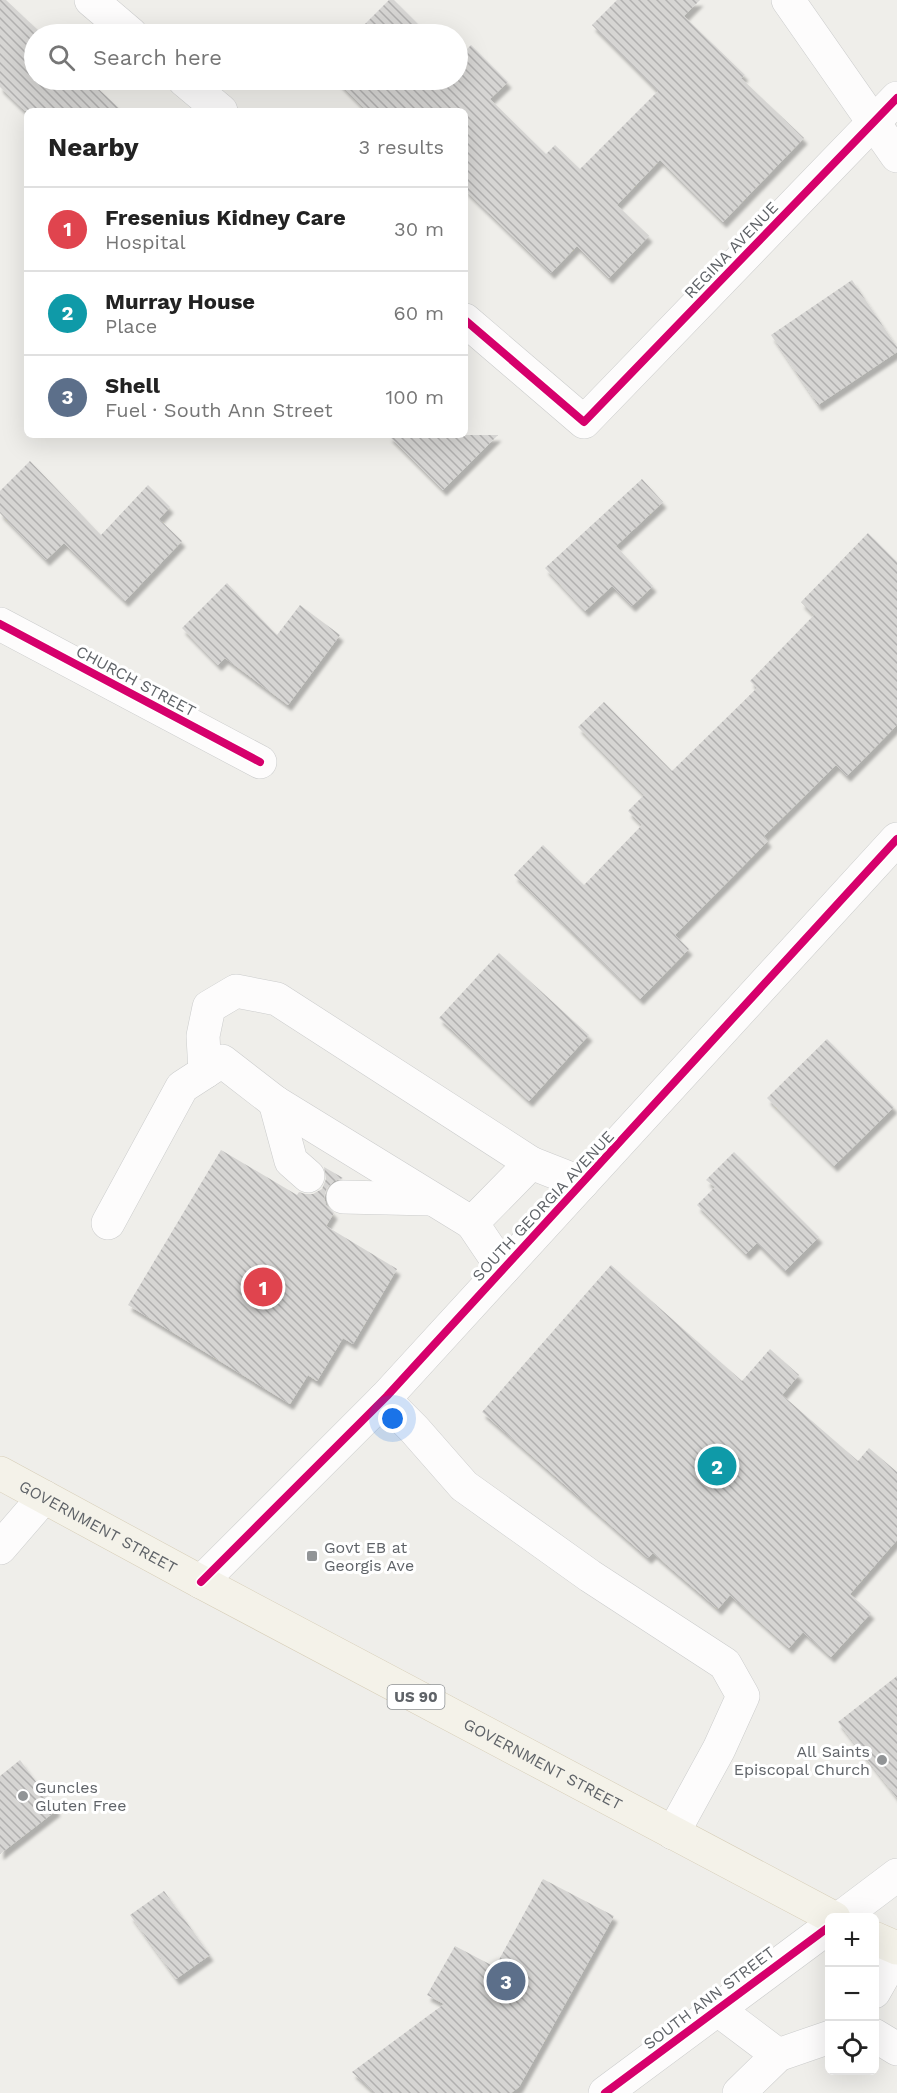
<!DOCTYPE html>
<meta charset="utf-8">
<style>
body{margin:0;font-family:"Work Sans",sans-serif;background:#f2f2f2;color:#222}
.controls{position:absolute;right:18px;bottom:18px;display:grid;overflow:hidden;border-radius:9px;box-shadow:0 6px 24px #0002}
.controls button{width:54px;height:54px;display:grid;place-items:center;padding:0;border:0;border-bottom:2px solid #e0e0e0;background:#fff;color:#222;font:30px sans-serif}
.you{position:absolute;left:393px;top:1419px;width:21px;height:21px;margin:-15px;border:4px solid #fff;border-radius:50%;background:#1a73e8;box-shadow:0 0 0 9px #1a73e833}
.badge{display:grid;place-items:center;width:39px;height:39px;border-radius:50%;background:#0f766e;color:#fff;font-size:20px;font-weight:700}
.pin{position:absolute;translate:-50% -50%;border:3px solid #fff;box-shadow:0 2px 6px #0006}
.list{margin:0;padding:0;list-style:none}
h2{display:flex;justify-content:space-between;align-items:center;height:78px;margin:0;padding:0 24px;font-size:26px}
h2 small{font-size:20px;font-weight:400;color:#767676}
.list li{display:grid;grid-template-columns:39px 1fr auto;gap:18px;align-items:center;box-sizing:border-box;height:84px;padding:0 24px;border-top:2px solid #e0e0e0}
.list b{display:block;font-size:22px;white-space:nowrap}
.list p{margin:0;font-size:20px;white-space:nowrap;color:#767676}
.list em{font-size:20px;font-style:normal;color:#767676}
.icon{flex:none;width:33px;height:33px;fill:none;stroke:currentColor;stroke-width:2;stroke-linecap:round;stroke-linejoin:round}
.map{position:relative;flex:none;width:897px;height:2093px;overflow:hidden}
.search{position:absolute;background:#fff;box-shadow:0 6px 24px #0002;left:24px;top:24px;width:444px;height:66px;display:flex;align-items:center;gap:15px;box-sizing:border-box;padding:0 21px;border-radius:33px;color:#767676;font-size:22px}
.panel{position:absolute;background:#fff;box-shadow:0 6px 24px #0002;left:24px;top:108px;width:444px;height:330px;border-radius:9px}
.map>svg:first-child{display:block}
.building{fill:url(#building-back-hatch);filter:url(#shadow)}
.lines{fill:none;stroke-linecap:round;stroke-linejoin:round}
.minor-casing{stroke:#cbcccc;stroke-width:34}
.major-casing{stroke:#d7ceb8;stroke-width:34}
.minor{stroke:#fdfcfc;stroke-width:33}
.major{stroke:#f4f2e9;stroke-width:33}
.cycleway-casing{stroke:#fff;stroke-width:11}
.cycleway{stroke:#d6006c;stroke-width:8}
.poi-dot{fill:#919496;stroke:#fff;stroke-width:2}
.labels{text-anchor:middle;dominant-baseline:central;stroke-width:6;stroke-linejoin:round;paint-order:stroke}
.shield{fill:#fff;stroke:#8f9295;stroke-width:1.5}
.shield-label{font-size:15px;font-weight:bold;fill:#5f6368}
.street-label{font-size:16px;fill:#5f6368;stroke:#fff}
.poi-label{font-size:16px;fill:#5f6368;stroke:#fff;text-anchor:start}
</style>
<div class="map">
<svg width="897" height="2093" viewBox="0 0 897 2093">
<defs>
<pattern id="building-back-hatch" width="6" height="6" patternUnits="userSpaceOnUse" patternTransform="scale(1.5)"><rect width="6" height="6" fill="#d6d5d3"/><path d="M-1 5l2 2M0 0l6 6M5-1l2 2" fill="none" stroke="#b1b0af"/></pattern>
<filter id="shadow"><feDropShadow dx="3.5" dy="6" stdDeviation="1.5" flood-color="#0004"/></filter>
</defs>
<rect width="100%" height="100%" fill="#efeeea"/>
<g class="building">
<path d="M 0,0 L 6,0 L 42,34 L 34,34 L 34,80 L 89,80 L 122,111 L 25,111 L 0,87 Z"/>
<path d="M 389,0 L 394,0 L 428,34 L 355,34 Z"/>
<path d="M 617,0 L 700,0 L 684,16 L 745,75 L 741,78 L 804,138 L 723,222 L 660,160 L 617,205 L 649,236 L 609,278 L 577,246 L 551,273 L 465,190 L 465,111 L 367,111 L 336,80 L 458,80 L 458,58 L 471,45 L 508,82 L 490,99 L 546,154 L 555,145 L 580,169 L 658,91 L 592,25 Z"/>
<path d="M 852,280 L 897,347 L 897,352 L 818,405 L 771,335 Z"/>
<path d="M 388,435 L 498,435 L 443,490 Z"/>
<path d="M 30,461 L 101,535 L 148,485 L 170,507 L 159,519 L 182,541 L 125,601 L 64,543 L 46,560 L 0,513 L 0,491 Z"/>
<path d="M 642,479 L 663,502 L 616,546 L 653,586 L 632,606 L 612,586 L 585,611 L 545,568 Z"/>
<path d="M 868,533 L 897,562 L 897,725 L 847,776 L 836,765 L 764,836 L 768,841 L 675,935 L 689,949 L 640,999 L 514,875 L 543,845 L 584,885 L 642,825 L 628,811 L 644,795 L 578,727 L 604,702 L 672,771 L 757,688 L 750,681 L 814,615 L 801,602 Z"/>
<path d="M 227,583 L 277,635 L 300,605 L 340,635 L 288,705 L 225,658 L 218,665 L 182,628 Z"/>
<path d="M 499,953 L 589,1035 L 529,1101 L 439,1018 Z"/>
<path d="M 827,1039 L 894,1107 L 834,1166 L 767,1098 Z"/>
<path d="M 221,1150 L 297,1195 L 299,1192 L 305,1194 L 313,1194 L 322,1189 L 326,1179 L 324,1167 L 343,1178 L 334,1181 L 327,1188 L 324,1197 L 326,1205 L 334,1213 L 326,1226 L 397,1269 L 353,1344 L 343,1338 L 317,1381 L 308,1375 L 290,1404 L 128,1305 Z"/>
<path d="M 734,1152 L 819,1237 L 785,1271 L 757,1243 L 746,1254 L 697,1205 L 715,1187 L 706,1180 Z"/>
<path d="M 611,1265 L 742,1381 L 770,1349 L 799,1375 L 782,1395 L 858,1461 L 869,1448 L 897,1472 L 897,1540 L 850,1594 L 871,1613 L 831,1657 L 803,1632 L 789,1648 L 730,1595 L 718,1609 L 653,1553 L 648,1558 L 482,1412 Z"/>
<path d="M 897,1676 L 897,1798 L 838,1722 Z"/>
<path d="M 20,1760 L 57,1810 L 0,1854 L 0,1776 Z"/>
<path d="M 543,1879 L 614,1916 L 519,2087 L 511,2093 L 375,2093 L 352,2072 L 444,2004 L 427,1995 L 455,1946 L 495,1967 Z"/>
<path d="M 164,1891 L 210,1955 L 176,1979 L 130,1915 Z"/>
</g>
<g class="lines">
<g class="minor-casing">
<g id="minor">
<path d="M 91,0 L 131,34"/>
<path d="M 788,0 L 897,156"/>
<path d="M 184,80 L 221,111"/>
<path d="M 465,320 L 584,422 L 897,98"/>
<path d="M 0,624 L 260,762"/>
<path d="M 205,1072 L 203,1036 L 209,1007 L 236,991 L 277,999 L 531,1163"/>
<path d="M 275,1102 L 291,1161 L 308,1176"/>
<path d="M 343,1197 L 430,1199"/>
<path d="M 108,1223 L 182,1087 L 222,1061 L 275,1102 L 472,1223"/>
<path d="M 503,1269 L 472,1223 L 531,1163 L 582,1183"/>
<path d="M 384,1399 L 414,1429 L 464,1486 L 590,1576 L 725,1664 L 743,1696 L 719,1749 L 673,1833"/>
<path d="M 0,1548 L 44,1497"/>
<path d="M 201,1582 L 387,1396 L 897,839"/>
<path d="M 840,1918 L 897,1875"/>
<path d="M 874,1992 L 897,1952"/>
<path d="M 717,2009 L 778,2055"/>
<path d="M 874,2035 L 897,2049"/>
<path d="M 605,2093 L 830,1926"/>
<path d="M 739,2093 L 778,2055 L 830,2037"/>
</g>
</g>
<g class="major-casing">
<g id="major">
<path id="s1" d="M 0,1473 L 201,1582 L 834,1918"/>
<path d="M 874,1938 L 897,1948"/>
</g>
</g>
<use href="#minor" class="minor"/>
<use href="#major" class="major"/>
<g class="cycleway-casing">
<g id="cycleway">
<path d="M 465,320 L 584,422 L 897,98"/>
<path d="M 0,624 L 260,762"/>
<path d="M 201,1582 L 387,1396 L 897,839"/>
<path d="M 605,2093 L 830,1926"/>
</g>
</g>
<use href="#cycleway" class="cycleway"/>
</g>
<g class="poi-dot">
<rect x="306" y="1550" width="12" height="12" rx="3"/>
<circle cx="882" cy="1760" r="6"/>
<circle cx="23" cy="1796" r="6"/>
</g>
<g class="labels">
<rect class="shield" x="387.5" y="1685" width="57" height="24" rx="4.5"/>
<g class="shield-label">
<text x="416" y="1697">US 90</text>
</g>
<g class="street-label">
<text transform="translate(731 250) rotate(-46)">REGINA AVENUE</text>
<text transform="translate(136 681) rotate(28)">CHURCH STREET</text>
<text transform="translate(543 1206) rotate(-47)">SOUTH GEORGIA AVENUE</text>
<text stroke="none"><textPath href="#s1" startOffset="112">GOVERNMENT STREET</textPath></text>
<text stroke="none"><textPath href="#s1" startOffset="616">GOVERNMENT STREET</textPath></text>
<text transform="translate(709 1998) rotate(-37)">SOUTH ANN STREET</text>
</g>
<g class="poi-label">
<text x="324" y="1547">Govt EB at<tspan x="324" dy="18">Georgis Ave</tspan></text>
<text x="870" y="1751" text-anchor="end">All Saints<tspan x="870" dy="18">Episcopal Church</tspan></text>
<text x="35" y="1787">Guncles<tspan x="35" dy="18">Gluten Free</tspan></text>
</g>
</g>
</svg>
<div class="controls">
<button>+</button>
<button>−</button>
<button><svg class="icon" aria-label="locate" viewBox="0 0 24 24"><circle cx="12" cy="12" r="6"/><path d="M12 2v4M12 18v4M2 12h4M18 12h4"/></svg></button>
</div>
<div class="you"></div>
<div class="pin badge" style="left:263px;top:1287px;background:#e0444e">1</div>
<div class="pin badge" style="left:717px;top:1466px;background:#0f9aa8">2</div>
<div class="pin badge" style="left:506px;top:1981px;background:#5c6f8a">3</div>
<div class="search"><svg class="icon" aria-label="search" viewBox="0 0 24 24"><circle cx="10" cy="10" r="6"/><path d="M15 15l6 6"/></svg>Search here</div>
<section class="panel">
<h2>Nearby<small>3 results</small></h2>
<ul class="list">
<li><span class="badge" style="background:#e0444e">1</span><div><b>Fresenius Kidney Care</b><p>Hospital</p></div><em>30 m</em></li>
<li><span class="badge" style="background:#0f9aa8">2</span><div><b>Murray House</b><p>Place</p></div><em>60 m</em></li>
<li><span class="badge" style="background:#5c6f8a">3</span><div><b>Shell</b><p>Fuel · South Ann Street</p></div><em>100 m</em></li>
</ul>
</section>
</div>
